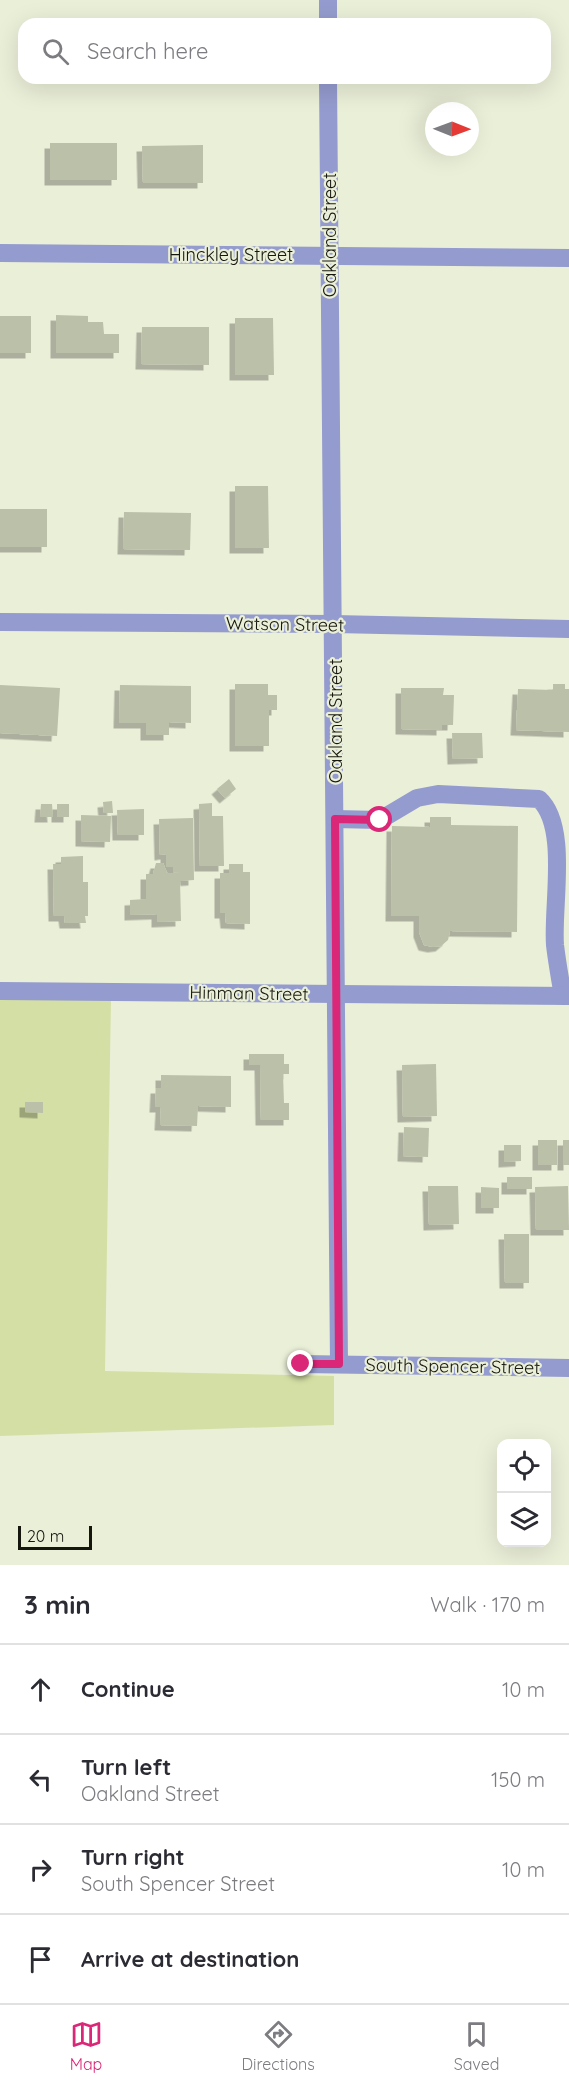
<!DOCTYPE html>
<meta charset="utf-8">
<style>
body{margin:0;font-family:Quicksand,sans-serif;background:#f7f7f7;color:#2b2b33}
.controls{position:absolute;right:18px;bottom:18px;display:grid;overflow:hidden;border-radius:12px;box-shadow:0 6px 24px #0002}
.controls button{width:54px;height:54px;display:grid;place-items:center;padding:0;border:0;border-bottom:2px solid #e1e1e2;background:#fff;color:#2b2b33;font:30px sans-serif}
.compass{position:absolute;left:425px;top:102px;width:54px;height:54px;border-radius:50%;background:#fff;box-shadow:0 6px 24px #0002;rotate:91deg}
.scale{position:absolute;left:18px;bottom:15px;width:74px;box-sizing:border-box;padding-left:6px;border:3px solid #15160e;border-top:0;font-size:16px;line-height:21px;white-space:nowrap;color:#15160e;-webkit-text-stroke:4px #eaefd8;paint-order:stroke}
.stop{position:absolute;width:18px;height:18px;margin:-14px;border:4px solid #db2777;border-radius:50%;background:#fff}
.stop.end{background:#db2777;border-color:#fff;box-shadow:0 2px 6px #0008}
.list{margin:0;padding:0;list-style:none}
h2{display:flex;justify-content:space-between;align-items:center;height:78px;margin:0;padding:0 24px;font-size:26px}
h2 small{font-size:20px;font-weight:400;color:#7c7c81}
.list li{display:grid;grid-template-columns:39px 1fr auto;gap:18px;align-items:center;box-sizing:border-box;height:90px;padding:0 24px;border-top:2px solid #e1e1e2}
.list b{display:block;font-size:22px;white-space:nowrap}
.list p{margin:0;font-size:20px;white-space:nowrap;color:#7c7c81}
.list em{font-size:20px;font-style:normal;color:#7c7c81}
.icon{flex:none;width:33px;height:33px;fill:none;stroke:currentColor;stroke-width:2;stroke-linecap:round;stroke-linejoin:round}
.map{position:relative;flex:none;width:569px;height:1565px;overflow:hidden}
.search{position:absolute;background:#fff;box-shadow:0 6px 24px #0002;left:18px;right:18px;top:18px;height:66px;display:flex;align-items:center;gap:15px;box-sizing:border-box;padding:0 21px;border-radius:18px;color:#7c7c81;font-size:22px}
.sheet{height:438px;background:#fff}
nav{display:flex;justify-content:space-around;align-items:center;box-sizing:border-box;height:84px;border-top:2px solid #e1e1e2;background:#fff;font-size:16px;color:#7c7c81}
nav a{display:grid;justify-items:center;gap:3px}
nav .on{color:#db2777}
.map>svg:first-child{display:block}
.green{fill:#d4dfa5}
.building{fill:#bbc0a9;filter:url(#shadow)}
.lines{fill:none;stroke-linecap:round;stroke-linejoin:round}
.minor{stroke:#949bce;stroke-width:18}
.route{stroke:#db2777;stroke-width:8}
.labels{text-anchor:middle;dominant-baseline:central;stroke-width:4.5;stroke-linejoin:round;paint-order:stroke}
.street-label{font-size:18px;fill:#15160e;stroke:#eaefd8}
</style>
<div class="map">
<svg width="569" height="1565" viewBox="0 0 569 1565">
<defs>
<filter id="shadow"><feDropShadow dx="-5.5" dy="5.5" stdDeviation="0" flood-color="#0004"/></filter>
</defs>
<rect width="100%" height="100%" fill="#eaefd8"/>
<path class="green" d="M 111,997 L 105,1371 L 334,1376 L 334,1425 L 0,1436 L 0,998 Z"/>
<g class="building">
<rect x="50" y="143" width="67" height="37"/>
<path d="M 203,145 L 203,183 L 143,183 L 142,146 Z"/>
<path d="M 56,315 L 88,316 L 88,322 L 103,322 L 104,334 L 119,334 L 119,353 L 56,353 Z"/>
<rect x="0" y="316" width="31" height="37"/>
<path d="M 235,318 L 273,318 L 274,375 L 235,375 Z"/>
<path d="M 142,327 L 209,327 L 209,365 L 141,364 Z"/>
<path d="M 235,486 L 268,486 L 269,548 L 235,548 Z"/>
<rect x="0" y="509" width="47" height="38"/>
<path d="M 124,512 L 191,513 L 190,550 L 123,549 Z"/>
<path d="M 235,684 L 268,684 L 268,695 L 277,695 L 277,710 L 269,710 L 269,746 L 235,746 Z"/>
<path d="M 553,684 L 565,684 L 565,689 L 569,689 L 569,732 L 516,730 L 518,689 L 553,690 Z"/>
<path d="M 0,685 L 60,688 L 57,736 L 0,733 Z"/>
<path d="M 120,685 L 191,686 L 191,723 L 169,722 L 169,735 L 146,735 L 146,723 L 119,723 Z"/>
<path d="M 401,688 L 444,688 L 443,695 L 454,695 L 453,725 L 442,725 L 442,730 L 401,729 Z"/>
<path d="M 452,733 L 482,733 L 483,758 L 453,759 Z"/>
<path d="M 229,779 L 236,789 L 225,798 L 217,789 Z"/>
<path d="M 112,801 L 113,813 L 104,813 L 103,802 Z"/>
<path d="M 212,803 L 212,816 L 223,816 L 224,866 L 200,866 L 199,804 Z"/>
<path d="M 41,804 L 52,804 L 53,817 L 40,817 Z"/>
<rect x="57" y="804" width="12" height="13"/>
<path d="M 144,809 L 144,835 L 118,835 L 117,810 Z"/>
<path d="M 81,815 L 111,816 L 110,842 L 81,841 Z"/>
<path d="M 430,817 L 451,817 L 451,825 L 518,826 L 517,932 L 450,931 L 448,940 L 441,946 L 433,947 L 424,945 L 419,932 L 419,916 L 391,916 L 392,826 L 430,827 Z"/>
<path d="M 193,818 L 194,880 L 180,881 L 181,921 L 157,922 L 157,914 L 130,915 L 130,900 L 146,899 L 146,874 L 153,874 L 156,863 L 163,863 L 167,873 L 180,873 L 173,872 L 173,867 L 166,867 L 166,854 L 160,855 L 159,819 Z"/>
<path d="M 83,856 L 83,882 L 88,882 L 88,916 L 85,916 L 86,923 L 65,923 L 64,916 L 54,916 L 53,864 L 61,864 L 61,857 Z"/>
<path d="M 229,864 L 243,864 L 243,872 L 250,872 L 250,924 L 226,923 L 225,913 L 220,913 L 220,873 L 229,873 Z"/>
<path d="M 249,1054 L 284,1054 L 284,1064 L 289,1064 L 289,1074 L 283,1074 L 284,1103 L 289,1103 L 289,1120 L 261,1120 L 260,1065 L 249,1065 Z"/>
<path d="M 436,1064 L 437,1116 L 403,1117 L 402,1065 Z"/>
<path d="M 161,1075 L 231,1076 L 231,1107 L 198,1106 L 197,1126 L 160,1125 L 161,1107 L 155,1107 L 156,1088 L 161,1088 Z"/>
<path d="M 25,1102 L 43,1102 L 43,1113 L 25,1112 Z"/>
<path d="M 404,1127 L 429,1128 L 428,1157 L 403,1156 Z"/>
<rect x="538" y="1140" width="19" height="25"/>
<rect x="563" y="1140" width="6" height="25"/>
<path d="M 504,1145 L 521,1145 L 521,1161 L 504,1162 Z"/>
<rect x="507" y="1177" width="25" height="12"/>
<path d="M 428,1186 L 458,1186 L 459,1224 L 429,1225 Z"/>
<path d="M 568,1186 L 569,1230 L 536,1230 L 535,1187 Z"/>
<path d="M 481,1187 L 499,1188 L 499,1208 L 481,1208 Z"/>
<path d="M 504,1234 L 529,1234 L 529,1283 L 505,1283 Z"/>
</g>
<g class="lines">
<g class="minor">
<path d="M 328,0 L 328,24"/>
<path d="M 328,78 L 339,1364"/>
<path d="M 0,253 L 569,258"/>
<path d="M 0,622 L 334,624 L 569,629"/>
<path d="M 335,819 L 380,820 L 417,798 L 438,794 L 539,799 C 569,826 552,906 555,945 C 557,962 560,979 563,996"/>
<path d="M 0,991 L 569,996"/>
<path d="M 301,1364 L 569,1368"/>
</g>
</g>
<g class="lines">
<path class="route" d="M 301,1364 L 339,1364 L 335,819 L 380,820"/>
</g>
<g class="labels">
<g class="street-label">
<text transform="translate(329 235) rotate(-90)">Oakland Street</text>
<text x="231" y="254">Hinckley Street</text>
<text transform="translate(285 624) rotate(1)">Watson Street</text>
<text transform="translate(335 721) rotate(-90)">Oakland Street</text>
<text transform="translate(249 993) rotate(1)">Hinman Street</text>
<text transform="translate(453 1366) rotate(1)">South Spencer Street</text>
</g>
</g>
</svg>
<div class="controls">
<button><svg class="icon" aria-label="locate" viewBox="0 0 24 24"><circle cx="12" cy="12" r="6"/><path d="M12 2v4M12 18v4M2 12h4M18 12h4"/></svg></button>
<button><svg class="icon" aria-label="layers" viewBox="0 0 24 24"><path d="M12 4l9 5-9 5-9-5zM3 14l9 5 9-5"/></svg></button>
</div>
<svg class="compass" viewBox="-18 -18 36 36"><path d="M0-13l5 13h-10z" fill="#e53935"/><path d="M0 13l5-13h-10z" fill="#7c7c81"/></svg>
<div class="scale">20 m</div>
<div class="stop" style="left:380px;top:820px"></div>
<div class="stop end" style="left:301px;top:1364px"></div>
<div class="search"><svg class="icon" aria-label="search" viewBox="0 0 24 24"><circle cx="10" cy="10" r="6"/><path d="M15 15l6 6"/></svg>Search here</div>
</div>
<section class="sheet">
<h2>3 min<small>Walk · 170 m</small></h2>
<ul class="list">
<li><svg class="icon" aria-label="ahead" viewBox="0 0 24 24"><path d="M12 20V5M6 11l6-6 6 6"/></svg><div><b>Continue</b></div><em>10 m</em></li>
<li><svg class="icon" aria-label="left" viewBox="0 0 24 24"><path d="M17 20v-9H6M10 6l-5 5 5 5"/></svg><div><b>Turn left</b><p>Oakland Street</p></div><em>150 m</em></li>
<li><svg class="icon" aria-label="right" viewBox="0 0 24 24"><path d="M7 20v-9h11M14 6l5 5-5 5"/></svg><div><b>Turn right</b><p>South Spencer Street</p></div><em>10 m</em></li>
<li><svg class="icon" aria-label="arrive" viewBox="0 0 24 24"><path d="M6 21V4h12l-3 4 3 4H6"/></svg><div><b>Arrive at destination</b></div></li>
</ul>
</section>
<nav>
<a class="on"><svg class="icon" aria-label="map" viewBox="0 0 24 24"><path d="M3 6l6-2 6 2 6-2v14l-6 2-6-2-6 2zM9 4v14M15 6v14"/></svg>Map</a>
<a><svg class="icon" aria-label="directions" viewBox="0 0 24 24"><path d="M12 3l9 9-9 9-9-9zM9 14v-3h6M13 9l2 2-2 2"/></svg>Directions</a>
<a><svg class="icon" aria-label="saved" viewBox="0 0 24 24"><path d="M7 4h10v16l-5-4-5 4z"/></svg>Saved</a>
</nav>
